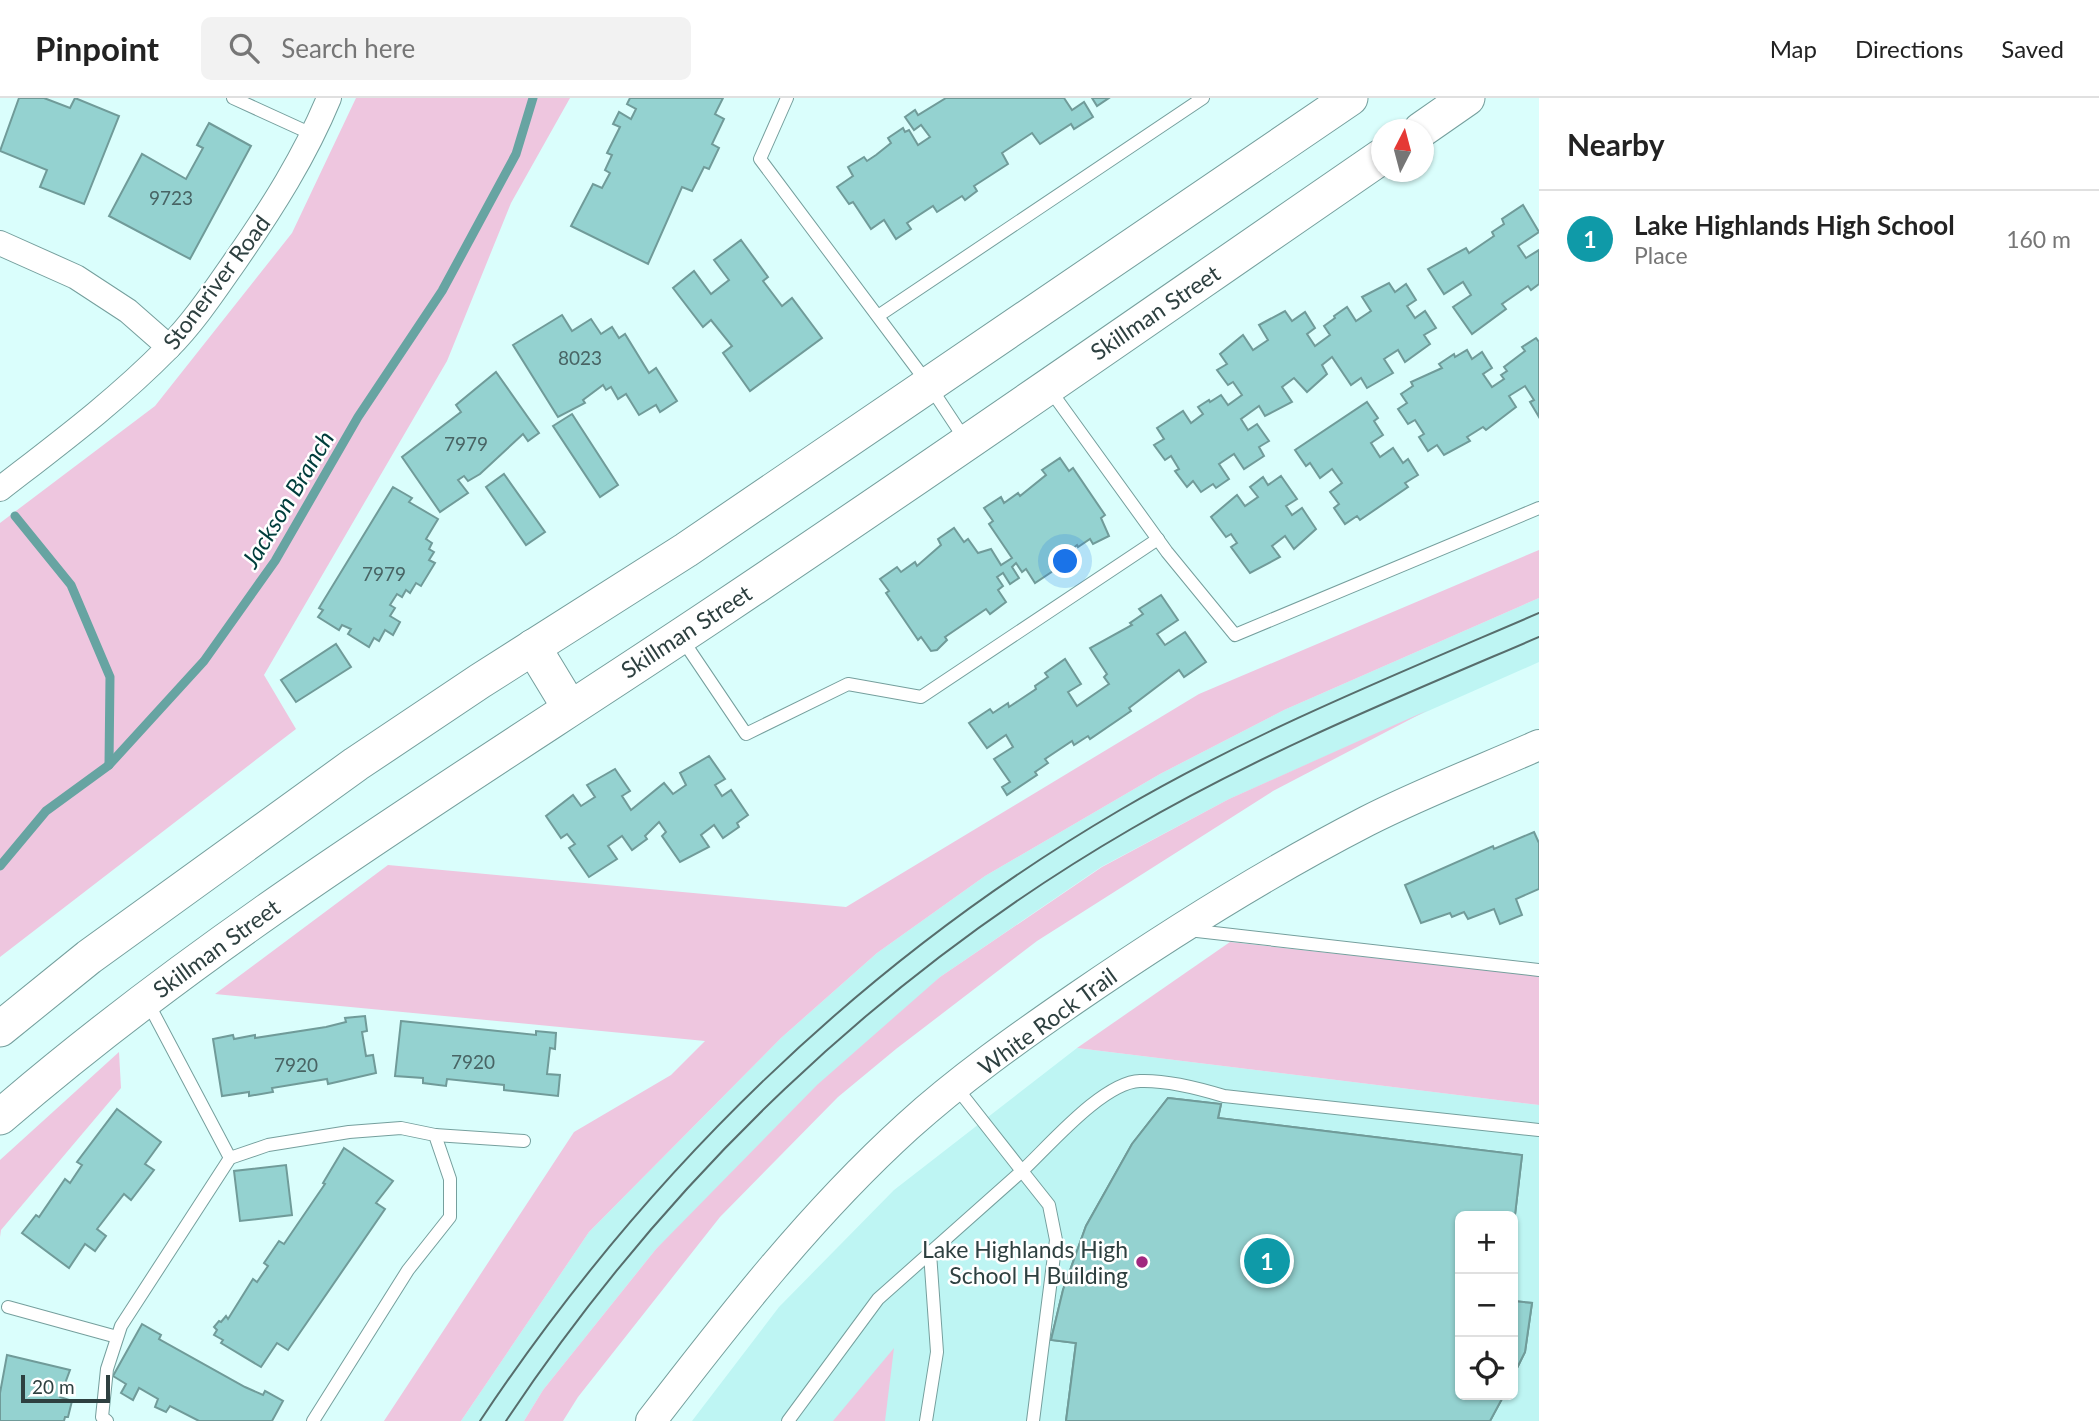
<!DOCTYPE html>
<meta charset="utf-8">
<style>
body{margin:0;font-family:Lato,sans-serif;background:#f2f2f2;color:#222}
.controls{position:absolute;right:21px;bottom:21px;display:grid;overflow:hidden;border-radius:10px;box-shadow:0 2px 5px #0004}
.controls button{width:63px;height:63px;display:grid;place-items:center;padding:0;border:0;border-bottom:2px solid #e0e0e0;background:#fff;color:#222;font:35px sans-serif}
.compass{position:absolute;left:1371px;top:21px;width:63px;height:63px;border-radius:50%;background:#fff;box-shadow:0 2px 5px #0004;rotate:6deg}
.scale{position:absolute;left:21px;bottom:18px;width:89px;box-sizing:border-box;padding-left:7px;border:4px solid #2e4040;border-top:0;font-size:19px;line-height:24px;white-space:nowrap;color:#2e4040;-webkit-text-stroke:5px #fff;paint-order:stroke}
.you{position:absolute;left:1066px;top:464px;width:24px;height:24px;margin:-18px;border:5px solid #fff;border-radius:50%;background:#1a73e8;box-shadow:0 0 0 10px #1a73e833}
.badge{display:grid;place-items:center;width:46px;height:46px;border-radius:50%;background:#b45309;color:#fff;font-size:23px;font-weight:700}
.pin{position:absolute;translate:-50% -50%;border:4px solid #fff;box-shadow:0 2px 7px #0006}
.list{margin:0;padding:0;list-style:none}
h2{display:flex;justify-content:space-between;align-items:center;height:91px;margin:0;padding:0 28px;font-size:30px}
h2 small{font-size:23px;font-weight:400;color:#767676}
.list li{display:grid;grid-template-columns:46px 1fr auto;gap:21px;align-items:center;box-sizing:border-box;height:98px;padding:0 28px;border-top:2px solid #e0e0e0}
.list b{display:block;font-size:26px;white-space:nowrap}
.list p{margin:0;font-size:23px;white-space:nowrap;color:#767676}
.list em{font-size:23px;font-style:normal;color:#767676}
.icon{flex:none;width:38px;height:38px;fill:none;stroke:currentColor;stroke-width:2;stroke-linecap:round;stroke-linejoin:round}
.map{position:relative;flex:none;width:1539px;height:1323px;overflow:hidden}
header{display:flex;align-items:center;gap:42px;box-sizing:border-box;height:98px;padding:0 35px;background:#fff;border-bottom:2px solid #e0e0e0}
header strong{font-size:33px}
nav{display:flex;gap:38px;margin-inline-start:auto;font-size:24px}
.search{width:490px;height:63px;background:#f2f2f2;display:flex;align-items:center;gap:18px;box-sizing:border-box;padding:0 24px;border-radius:10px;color:#767676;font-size:26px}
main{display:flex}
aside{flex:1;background:#fff}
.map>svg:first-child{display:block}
.built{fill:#bef5f3;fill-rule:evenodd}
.green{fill:#eec6df}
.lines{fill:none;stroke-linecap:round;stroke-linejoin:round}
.stream{stroke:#67a4a2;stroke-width:9}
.building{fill:#94d2d0;stroke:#709b99;stroke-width:2}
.service-casing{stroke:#759f9d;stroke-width:14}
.minor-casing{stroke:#759f9d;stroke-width:26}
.tertiary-casing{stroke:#759f9d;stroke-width:32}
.secondary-casing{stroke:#759f9d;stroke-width:37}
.service{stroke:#fff;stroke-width:12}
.minor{stroke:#fff;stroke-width:24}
.tertiary{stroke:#fff;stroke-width:30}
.secondary{stroke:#fff;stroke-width:35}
.tram{stroke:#576d6c;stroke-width:2}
.poi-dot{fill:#a0287f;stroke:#fff;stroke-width:2.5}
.labels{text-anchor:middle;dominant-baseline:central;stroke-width:5;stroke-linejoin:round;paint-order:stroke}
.number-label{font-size:19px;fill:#486464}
.street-label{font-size:23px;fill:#2e4040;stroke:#fff}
.poi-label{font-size:23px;fill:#2e4040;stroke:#fff;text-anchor:end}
.water-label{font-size:24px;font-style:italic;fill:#003d3c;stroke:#fff}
</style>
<header>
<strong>Pinpoint</strong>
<div class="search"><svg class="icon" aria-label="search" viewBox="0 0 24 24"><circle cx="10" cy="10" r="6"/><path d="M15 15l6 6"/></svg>Search here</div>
<nav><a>Map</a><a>Directions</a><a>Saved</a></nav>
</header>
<main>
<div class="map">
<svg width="1539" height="1323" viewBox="0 0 1539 1323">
<rect width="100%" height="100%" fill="#dafefc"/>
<g class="built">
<path d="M 1539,500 L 1539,564 L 1229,701 L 1101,769 L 940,879 L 656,1151 L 543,1292 L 524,1323 L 461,1323 L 589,1134 L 781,940 L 877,855 L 985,778 L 1160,676 L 1284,612 Z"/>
<path d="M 1077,950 L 1539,1007 L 1539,1323 L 692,1323 L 779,1209 L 894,1092 ZM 1460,1118 L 1513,1118 L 1513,1297 L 1460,1297 Z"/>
</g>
<g class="green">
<path d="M 356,0 L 570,0 L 511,105 L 447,263 L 264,577 L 296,631 L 0,859 L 0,425 L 155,308 L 292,135 Z"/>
<path d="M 1539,452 L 1539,500 L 1284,612 L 1160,676 L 985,778 L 877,855 L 781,940 L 589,1134 L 461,1323 L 384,1323 L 574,1034 L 671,977 L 705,943 L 215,896 L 388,767 L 846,809 L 1199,596 Z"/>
<path d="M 1428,612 L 1273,693 L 1037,843 L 896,951 L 838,999 L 720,1119 L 578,1299 L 563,1323 L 524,1323 L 543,1292 L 656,1151 L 817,987 L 940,879 L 1102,769 L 1229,701 Z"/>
<path d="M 1230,844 L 1539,878 L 1539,1007 L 1077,950 Z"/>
<path d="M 119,954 L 121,990 L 1,1132 L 0,1139 L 0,1062 Z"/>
<path d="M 894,1250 L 885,1323 L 833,1323 Z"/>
</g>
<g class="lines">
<g class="stream">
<path d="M 15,418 L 71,487 L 110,579 L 109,667"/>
<path d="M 0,768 L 46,713 L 109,667 L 204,563 L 275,463 L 358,319 L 442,193 L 516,56 L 533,0"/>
</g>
</g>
<g class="building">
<path d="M 19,0 L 44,0 L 70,10 L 75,0 L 119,18 L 84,106 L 40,89 L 47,72 L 0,53 Z"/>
<path d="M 630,0 L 723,0 L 715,16 L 724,21 L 712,46 L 719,50 L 709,71 L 704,69 L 692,93 L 682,89 L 648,166 L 571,128 L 593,86 L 602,90 L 610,75 L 605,72 L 612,57 L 607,55 L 620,29 L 613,26 L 619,14 L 631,21 L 636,11 L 627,6 Z"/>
<path d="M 946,0 L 1064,0 L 1072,12 L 1084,4 L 1093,19 L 1074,31 L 1071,26 L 1040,46 L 1032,35 L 1002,55 L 1008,66 L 974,88 L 977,93 L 965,102 L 962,98 L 937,114 L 933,108 L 907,125 L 911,131 L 896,141 L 884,122 L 871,131 L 853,104 L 849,106 L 837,89 L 853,78 L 848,69 L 864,59 L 867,63 L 876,57 L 891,45 L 888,40 L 903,30 L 905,34 L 909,32 L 918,47 L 930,39 L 921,27 L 914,32 L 905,19 L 915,12 L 918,17 Z"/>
<path d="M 1092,0 L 1109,0 L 1097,8 Z"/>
<path d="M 209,25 L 251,48 L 190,161 L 109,118 L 142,56 L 186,81 L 203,50 L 197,47 Z"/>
<path d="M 1523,107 L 1539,134 L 1518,148 L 1526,160 L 1539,152 L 1539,186 L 1531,192 L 1528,188 L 1502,206 L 1506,211 L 1472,236 L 1453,209 L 1471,197 L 1463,184 L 1444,196 L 1428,171 L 1466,150 L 1469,155 L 1494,138 L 1492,134 L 1504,126 L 1502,121 Z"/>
<path d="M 741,142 L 768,179 L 763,183 L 782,208 L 792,200 L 822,240 L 750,293 L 723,255 L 732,248 L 711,222 L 703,229 L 673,190 L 694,173 L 711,196 L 729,182 L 714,162 Z"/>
<path d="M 1389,185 L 1395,194 L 1406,186 L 1416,202 L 1407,208 L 1415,220 L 1425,213 L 1436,230 L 1424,237 L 1430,246 L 1405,264 L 1398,252 L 1384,261 L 1393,275 L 1367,290 L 1361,280 L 1351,287 L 1332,259 L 1322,267 L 1327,276 L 1307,294 L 1294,280 L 1282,289 L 1292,304 L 1265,318 L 1259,308 L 1241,321 L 1248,332 L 1257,326 L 1269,343 L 1259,349 L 1264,358 L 1244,371 L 1234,356 L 1219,366 L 1229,381 L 1216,390 L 1213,386 L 1201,394 L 1193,383 L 1187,389 L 1175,373 L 1179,371 L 1171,358 L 1165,362 L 1154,347 L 1164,341 L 1157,330 L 1183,313 L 1191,325 L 1203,316 L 1198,309 L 1209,302 L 1210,304 L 1221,297 L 1228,307 L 1242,297 L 1233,284 L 1228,287 L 1217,272 L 1227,266 L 1220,256 L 1243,237 L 1253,252 L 1268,242 L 1259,227 L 1285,213 L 1292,223 L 1305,214 L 1315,230 L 1307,236 L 1315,248 L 1330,237 L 1324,228 L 1335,220 L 1334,218 L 1347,209 L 1356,223 L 1371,213 L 1362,199 Z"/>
<path d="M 562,217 L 572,233 L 591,221 L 601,236 L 612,229 L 619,240 L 625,236 L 649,275 L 656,270 L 677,303 L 660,314 L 656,307 L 639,317 L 626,296 L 618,301 L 611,289 L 606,292 L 603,287 L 583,302 L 585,305 L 558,319 L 513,247 Z"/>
<path d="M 1536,240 L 1539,244 L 1539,319 L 1530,304 L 1534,302 L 1525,288 L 1509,298 L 1516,309 L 1486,332 L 1483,329 L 1467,339 L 1470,343 L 1444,357 L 1437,347 L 1428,353 L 1419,339 L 1424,336 L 1415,322 L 1408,326 L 1398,311 L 1407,305 L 1401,296 L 1413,288 L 1411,284 L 1442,270 L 1439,266 L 1454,256 L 1455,259 L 1467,252 L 1472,261 L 1482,254 L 1492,270 L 1483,276 L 1492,289 L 1504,281 L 1501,277 L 1507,273 L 1504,269 L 1525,253 L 1522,249 Z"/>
<path d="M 496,274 L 539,335 L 528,343 L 523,336 L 480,376 L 468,383 L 464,378 L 458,382 L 468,395 L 440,414 L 402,359 L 461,314 L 456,307 Z"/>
<path d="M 1367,304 L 1378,320 L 1374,323 L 1383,337 L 1371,345 L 1380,359 L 1393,350 L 1403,365 L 1408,361 L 1418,377 L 1405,385 L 1408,389 L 1360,422 L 1357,418 L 1345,426 L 1334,410 L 1339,406 L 1330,394 L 1342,385 L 1332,371 L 1320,380 L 1310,365 L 1306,368 L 1295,352 Z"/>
<path d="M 572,316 L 618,387 L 600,399 L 553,328 Z"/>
<path d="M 1060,360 L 1069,373 L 1073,370 L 1105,417 L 1101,420 L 1109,438 L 1093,446 L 1090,441 L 1078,449 L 1077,447 L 1050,469 L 1053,473 L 1035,485 L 1026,471 L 1022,474 L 1016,465 L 1012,469 L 1019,480 L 1010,486 L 1003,475 L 997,479 L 1003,488 L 998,492 L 1006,504 L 990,516 L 986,511 L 945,539 L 947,542 L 937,552 L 931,553 L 921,539 L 918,542 L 886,495 L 889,493 L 880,481 L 897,469 L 901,474 L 915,464 L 917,468 L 941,447 L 938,441 L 954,430 L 964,444 L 968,441 L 978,455 L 991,451 L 1001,467 L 1012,460 L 989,426 L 993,423 L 984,410 L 1001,399 L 1004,405 L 1018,395 L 1020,398 L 1046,377 L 1042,372 Z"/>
<path d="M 504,376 L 545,434 L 526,447 L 486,389 Z"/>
<path d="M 1281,378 L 1297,401 L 1286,408 L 1292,417 L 1302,410 L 1316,431 L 1294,451 L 1285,438 L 1272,448 L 1280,459 L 1250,475 L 1231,449 L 1237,445 L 1231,436 L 1226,439 L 1211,419 L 1237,397 L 1245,408 L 1258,399 L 1250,389 L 1263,379 L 1268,387 Z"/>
<path d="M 393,389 L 412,400 L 409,404 L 438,421 L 426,441 L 432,445 L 429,451 L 434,454 L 429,462 L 435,465 L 421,488 L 416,485 L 410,495 L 406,492 L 402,499 L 397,496 L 390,507 L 395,510 L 390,518 L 400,524 L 393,537 L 385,532 L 379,543 L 374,540 L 369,549 L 348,536 L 351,531 L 342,527 L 339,532 L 318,519 L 323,512 L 319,510 Z"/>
<path d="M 1161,497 L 1178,522 L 1157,536 L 1165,547 L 1185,534 L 1206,564 L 1184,579 L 1179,572 L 1129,610 L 1131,613 L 1090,641 L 1088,638 L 1074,647 L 1072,643 L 1045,661 L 1048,665 L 1035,674 L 1037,677 L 1007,697 L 1002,689 L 1010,684 L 994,661 L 1013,649 L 1006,637 L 987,650 L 969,625 L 990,611 L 993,615 L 1008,605 L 1009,609 L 1036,591 L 1035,588 L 1048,579 L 1045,575 L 1065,561 L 1081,586 L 1068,594 L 1077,608 L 1109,586 L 1104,579 L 1107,576 L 1090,550 L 1132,527 L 1130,525 L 1143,516 L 1139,511 Z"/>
<path d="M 336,546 L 351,569 L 296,604 L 281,582 Z"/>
<path d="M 709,658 L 725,681 L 715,687 L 722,698 L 731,692 L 748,717 L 737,725 L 739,729 L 723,740 L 714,727 L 701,737 L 709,749 L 680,764 L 662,738 L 666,734 L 659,724 L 645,738 L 647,741 L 632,752 L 622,738 L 608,748 L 617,761 L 589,779 L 569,750 L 575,746 L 567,736 L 561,740 L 546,718 L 573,697 L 581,708 L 595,699 L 587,687 L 615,671 L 630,693 L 622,698 L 631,712 L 664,685 L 673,696 L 686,687 L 680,675 Z"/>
<path d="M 1534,734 L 1539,745 L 1539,791 L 1516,801 L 1522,817 L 1500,826 L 1494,811 L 1468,821 L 1464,814 L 1452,819 L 1450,815 L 1421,825 L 1405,787 L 1493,748 L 1494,751 Z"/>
<path d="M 365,918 L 367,933 L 362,934 L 366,958 L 373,957 L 376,975 L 328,986 L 327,981 L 272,990 L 273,994 L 249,998 L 249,994 L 222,998 L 213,941 L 233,937 L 234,941 L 255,937 L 255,940 L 326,929 L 346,924 L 345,920 Z"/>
<path d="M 401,923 L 536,937 L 536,933 L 556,935 L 555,951 L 550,950 L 547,976 L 560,977 L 558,998 L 504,992 L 504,987 L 447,981 L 446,988 L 423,985 L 423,980 L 395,978 Z"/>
<path d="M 1168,1000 L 1221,1006 L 1218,1020 L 1522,1057 L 1513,1134 L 1513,1118 L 1460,1118 L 1460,1297 L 1504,1297 L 1490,1323 L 1066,1323 L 1076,1245 L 1051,1242 L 1063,1192 L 1086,1128 L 1132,1046 Z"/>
<path d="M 1168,1000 L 1221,1006 L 1218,1020 L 1522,1057 L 1513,1134 L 1513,1118 L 1460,1118 L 1460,1297 L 1504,1297 L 1490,1323 L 1066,1323 L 1076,1245 L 1051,1242 L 1063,1192 L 1086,1128 L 1132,1046 Z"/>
<path d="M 117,1011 L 161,1044 L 145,1066 L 154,1072 L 131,1102 L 124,1096 L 97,1131 L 106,1138 L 95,1153 L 85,1146 L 69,1170 L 22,1135 L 36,1117 L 39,1119 L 65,1081 L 70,1085 L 82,1067 L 77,1064 Z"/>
<path d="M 344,1050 L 393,1083 L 376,1105 L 385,1111 L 288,1252 L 277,1245 L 261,1269 L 221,1245 L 223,1242 L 214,1237 L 217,1232 L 214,1229 L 219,1223 L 221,1224 L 226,1218 L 228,1221 L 253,1181 L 257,1184 L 268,1168 L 264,1165 L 279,1143 L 284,1146 L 325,1086 L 323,1085 Z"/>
<path d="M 286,1067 L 292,1117 L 240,1123 L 234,1073 Z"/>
<path d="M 1513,1203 L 1532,1205 L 1525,1254 L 1513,1278 Z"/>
<path d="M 1513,1203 L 1532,1205 L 1525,1254 L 1513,1278 Z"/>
<path d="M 142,1226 L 161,1237 L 159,1241 L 245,1289 L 263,1297 L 265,1293 L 283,1303 L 272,1323 L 199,1323 L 170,1308 L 166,1314 L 155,1309 L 158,1301 L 139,1290 L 133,1302 L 121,1295 L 126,1286 L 113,1278 Z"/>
<path d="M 7,1257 L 70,1272 L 60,1299 L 72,1303 L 68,1319 L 65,1319 L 64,1323 L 0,1323 L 0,1295 Z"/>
</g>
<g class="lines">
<g class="service-casing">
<g id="service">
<path d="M 233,0 L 314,37"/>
<path d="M 787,0 L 760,61 L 929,287 L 966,343"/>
<path d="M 878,218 L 1203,0"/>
<path d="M 1050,292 L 1167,454 L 1235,537 L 1539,410"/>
<path d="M 682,541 L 746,636 L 848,586 L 921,599 L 1158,441"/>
<path d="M 1188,832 L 1539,872"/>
<path d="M 147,903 L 230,1060"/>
<path d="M 435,1037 L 524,1043"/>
<path d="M 8,1209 L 117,1239"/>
<path d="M 107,1323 L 102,1319 L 107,1271 L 121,1228 L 230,1060 L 268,1047 L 349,1034 L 401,1030 L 435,1037 L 450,1081 L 450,1119 L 408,1172 L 313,1323"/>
<path d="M 788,1323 L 878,1201 L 1022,1073 L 956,989"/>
<path d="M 926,1323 L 937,1254 L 930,1155"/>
<path d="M 1033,1323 L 1056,1142 L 1049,1107 L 1022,1073 C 1049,1048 1103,984 1140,983 C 1168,982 1198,990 1224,998 L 1539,1032"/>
</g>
</g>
<g class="minor-casing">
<g id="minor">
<path d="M 0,145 L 76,179 L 128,213 L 169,249"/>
<path d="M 0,391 C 58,346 116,303 168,250 C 194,224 215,192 236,162 C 272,110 305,58 329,0"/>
</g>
</g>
<g class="tertiary-casing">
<path id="tertiary" d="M 651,1323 C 731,1219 811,1116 908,1028 C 960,981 1018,940 1076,900 C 1169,836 1266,775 1367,723 C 1422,695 1482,672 1539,647"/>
</g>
<g class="secondary-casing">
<g id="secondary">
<path d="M 1421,32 L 1467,0"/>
<path d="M 533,549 L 570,610"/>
<path d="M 0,931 L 89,859 L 356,666 L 480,583 L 686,452 L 1350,0"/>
<path d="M 0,1019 C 225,825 480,673 726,508 C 946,361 1163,209 1381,59"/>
</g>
</g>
<use href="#service" class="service"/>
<use href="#minor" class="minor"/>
<use href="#tertiary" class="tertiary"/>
<use href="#secondary" class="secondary"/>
<g class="tram">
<path d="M 480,1323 C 645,1075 862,863 1120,712 C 1253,634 1397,576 1539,515"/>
<path d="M 506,1323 C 666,1082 881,876 1131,731 C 1261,655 1401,598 1539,539"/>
</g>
</g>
<circle class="poi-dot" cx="1142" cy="1164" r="7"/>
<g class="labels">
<g class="number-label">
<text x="171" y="99">9723</text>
<text x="580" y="259">8023</text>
<text x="466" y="345">7979</text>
<text x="384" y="475">7979</text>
<text x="473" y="963">7920</text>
<text x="296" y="966">7920</text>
</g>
<g class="street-label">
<text transform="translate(216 184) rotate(-53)">Stoneriver Road</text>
<text transform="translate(1155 214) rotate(-34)">Skillman Street</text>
<text transform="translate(686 533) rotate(-33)">Skillman Street</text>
<text transform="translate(216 850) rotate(-36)">Skillman Street</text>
<text transform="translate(1047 923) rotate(-36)">White Rock Trail</text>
</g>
<g class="poi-label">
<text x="1128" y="1151">Lake Highlands High<tspan x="1128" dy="26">School H Building</tspan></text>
</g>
<g class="water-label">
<text transform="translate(287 401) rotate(-59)">Jackson Branch</text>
</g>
</g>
</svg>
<div class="controls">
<button>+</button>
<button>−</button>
<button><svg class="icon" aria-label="locate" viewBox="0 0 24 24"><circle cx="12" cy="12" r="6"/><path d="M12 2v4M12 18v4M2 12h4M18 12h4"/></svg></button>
</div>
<svg class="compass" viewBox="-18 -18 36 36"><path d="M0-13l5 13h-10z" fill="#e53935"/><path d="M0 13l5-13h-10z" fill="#767676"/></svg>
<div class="scale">20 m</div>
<div class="you"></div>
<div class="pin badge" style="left:1267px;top:1163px;background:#0f9aa8">1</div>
</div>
<aside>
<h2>Nearby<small></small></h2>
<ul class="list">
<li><span class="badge" style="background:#0f9aa8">1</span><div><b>Lake Highlands High School</b><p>Place</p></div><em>160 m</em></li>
</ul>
</aside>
</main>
